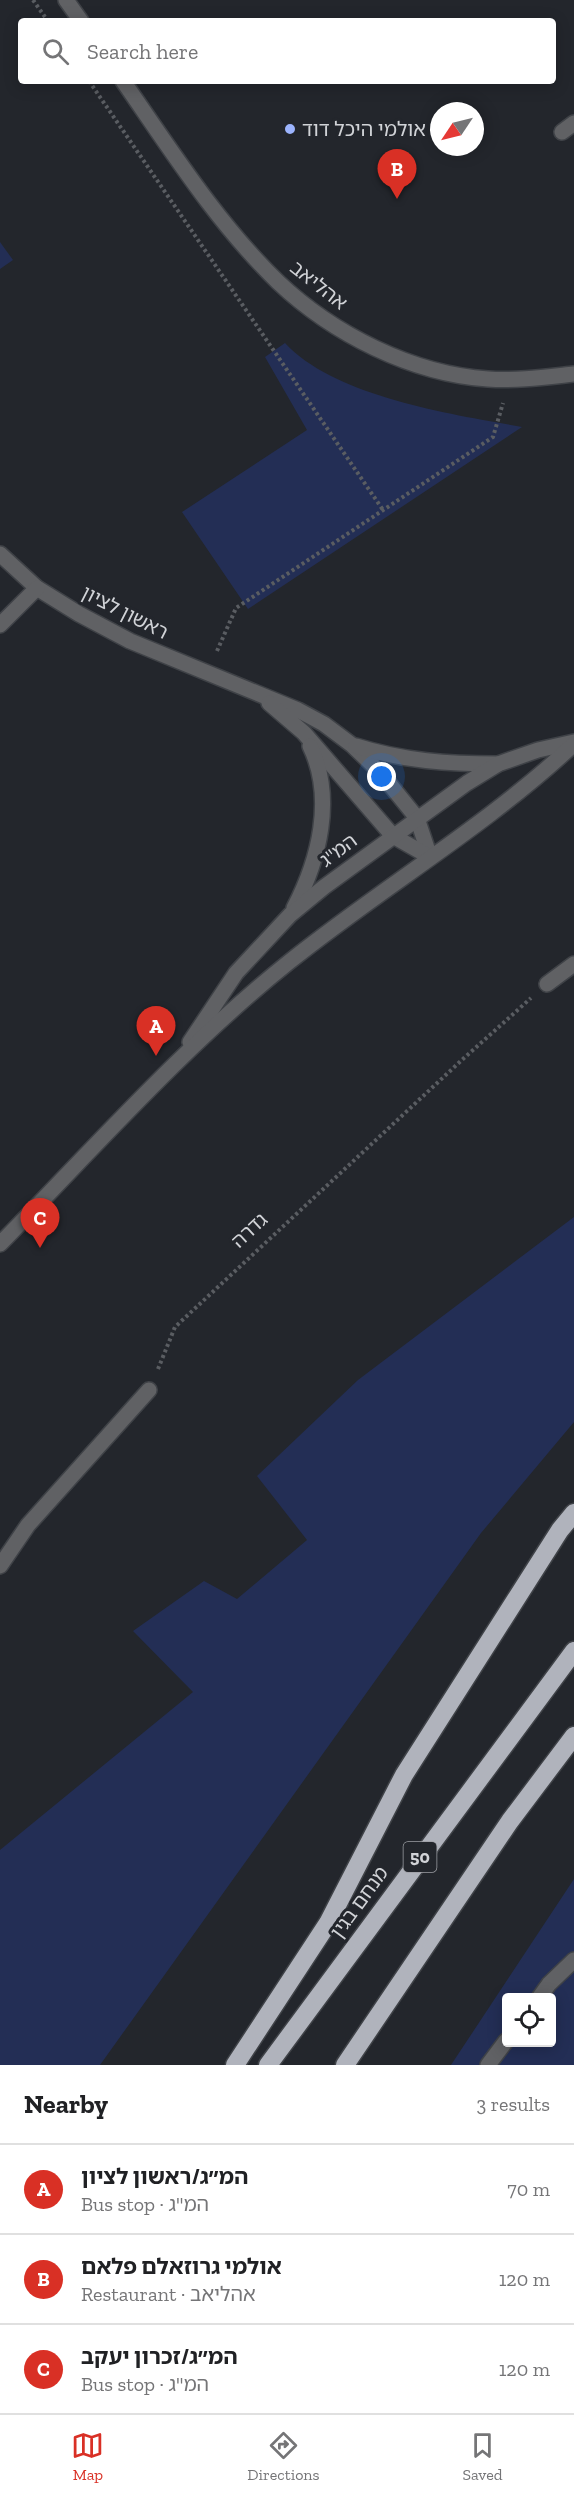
<!DOCTYPE html>
<meta charset="utf-8">
<style>
body{margin:0;font-family:"Zilla Slab","Noto Sans Hebrew",serif;background:#f6f6f6;color:#202124}
.controls{position:absolute;right:18px;bottom:18px;display:grid;overflow:hidden;border-radius:6px;box-shadow:0 3px 15px #0003}
.controls button{width:54px;height:54px;display:grid;place-items:center;padding:0;border:0;border-bottom:2px solid #e0e0e0;background:#fff;color:#202124;font:30px sans-serif}
.compass{position:absolute;left:430px;top:102px;width:54px;height:54px;border-radius:50%;background:#fff;box-shadow:0 3px 15px #0003;rotate:235deg}
.you{position:absolute;left:382px;top:777px;width:21px;height:21px;margin:-15px;border:4px solid #fff;border-radius:50%;background:#1a73e8;box-shadow:0 0 0 9px #1a73e833}
.badge{display:grid;place-items:center;width:39px;height:39px;border-radius:50%;background:#d93025;color:#fff;font-size:20px;font-weight:700}
.pin{position:absolute;translate:-50% -50px;filter:drop-shadow(0 2px 3px #0008)}
.pin::after{content:'';position:absolute;top:32px;width:21px;height:18px;background:inherit;clip-path:polygon(0 0,100% 0,50% 100%)}
.list{margin:0;padding:0;list-style:none}
h2{display:flex;justify-content:space-between;align-items:center;height:78px;margin:0;padding:0 24px;font-size:26px}
h2 small{font-size:20px;font-weight:400;color:#757577}
.list li{display:grid;grid-template-columns:39px 1fr auto;gap:18px;align-items:center;box-sizing:border-box;height:90px;padding:0 24px;border-top:2px solid #e0e0e0}
.list b{display:block;font-size:22px;white-space:nowrap}
.list p{margin:0;font-size:20px;white-space:nowrap;color:#757577}
.list em{font-size:20px;font-style:normal;color:#757577}
.icon{flex:none;width:33px;height:33px;fill:none;stroke:currentColor;stroke-width:2;stroke-linecap:round;stroke-linejoin:round}
.map{position:relative;flex:none;width:574px;height:2065px;overflow:hidden}
.search{position:absolute;background:#fff;box-shadow:0 3px 15px #0003;left:18px;right:18px;top:18px;height:66px;display:flex;align-items:center;gap:15px;box-sizing:border-box;padding:0 21px;border-radius:6px;color:#757577;font-size:22px}
.sheet{height:348px;background:#fff}
nav{display:flex;justify-content:space-around;align-items:center;box-sizing:border-box;height:84px;border-top:2px solid #e0e0e0;background:#fff;font-size:16px;color:#757577}
nav a{display:grid;justify-items:center;gap:3px}
nav .on{color:#d93025}
.map>svg:first-child{display:block}
.green{fill:#232e55;fill-rule:evenodd}
.lines{fill:none;stroke-linecap:round;stroke-linejoin:round}
.minor-casing{stroke:#3f4247;stroke-width:18}
.highway-casing{stroke:#3f4247;stroke-width:21}
.path{stroke:#5a5d62;stroke-width:4;stroke-dasharray:3 3;stroke-linecap:butt}
.minor{stroke:#606164;stroke-width:15}
.highway{stroke:#b0b3bc;stroke-width:18}
.poi-dot{fill:#9cb4fd;stroke:#23262c;stroke-width:2}
.labels{text-anchor:middle;dominant-baseline:central;stroke-width:6;stroke-linejoin:round;paint-order:stroke}
.shield{fill:#23262c;stroke:#9d9fa4;stroke-width:1.5}
.shield-label{font-size:18px;font-weight:bold;fill:#d1d3d7}
.poi-label{font-size:20px;fill:#d1d3d7;stroke:#23262c;text-anchor:start}
.street-label{font-size:20px;fill:#d1d3d7;stroke:#23262c}
</style>
<div class="map">
<svg width="574" height="2065" viewBox="0 0 574 2065">
<rect width="100%" height="100%" fill="#23262c"/>
<g class="green">
<path d="M 0,242 L 13,260 L 0,269 Z"/>
<path d="M 285,343 C 335,397 451,414 522,427 L 248,609 L 182,512 L 307,430 L 265,357 Z"/>
<path d="M 574,1217 L 574,1422 L 481,1533 L 100,2065 L 0,2065 L 0,1850 L 193,1692 L 133,1631 L 204,1581 L 237,1599 L 307,1540 L 257,1476 L 358,1380 Z"/>
<path d="M 574,1879 L 574,2065 L 451,2065 ZM 506,1998 L 552,1998 L 552,2042 L 506,2042 Z"/>
</g>
<g class="lines">
<g class="minor-casing">
<g id="minor">
<path d="M 66,0 L 81,21"/>
<path d="M 123,81 C 171,150 217,223 278,282 C 333,334 412,374 488,379 C 517,381 546,377 574,374"/>
<path d="M 562,132 L 574,123"/>
<path d="M 0,554 L 37,588 L 79,614 L 130,641 L 298,710 L 324,724 L 352,745 L 379,771 L 417,818 L 430,857"/>
<path d="M 0,625 L 37,588"/>
<path d="M 269,703 L 304,733 L 393,836 L 430,857"/>
<path d="M 356,746 C 403,761 449,764 498,764"/>
<path d="M 294,908 C 319,860 335,798 310,746"/>
<path d="M 547,984 L 574,964"/>
<path d="M 190,1042 L 236,973 L 290,915 L 324,887 L 467,783 L 498,764 L 538,750 L 574,742"/>
<path d="M 0,1244 C 94,1148 184,1046 289,962 C 381,888 488,825 574,744"/>
<path d="M 0,1566 L 28,1525 L 149,1390"/>
<path d="M 539,1998 L 549,1984 L 574,1960"/>
<path d="M 488,2065 L 506,2041"/>
</g>
</g>
<g class="highway-casing">
<g id="highway">
<path d="M 235,2065 L 328,1923 L 404,1775 L 560,1530 L 574,1513"/>
<path d="M 268,2065 L 574,1651"/>
<path d="M 345,2065 L 510,1821 L 574,1736"/>
</g>
</g>
<g class="path">
<path d="M 33,0 L 45,17"/>
<path d="M 89,81 L 383,510"/>
<path d="M 217,651 L 236,608 L 493,437 L 503,403"/>
<path d="M 158,1369 L 175,1327 L 464,1058 L 531,998"/>
</g>
<use href="#minor" class="minor"/>
<use href="#highway" class="highway"/>
</g>
<circle class="poi-dot" cx="290" cy="129" r="6"/>
<g class="labels">
<rect class="shield" x="403.5" y="1842" width="33" height="30" rx="4.5"/>
<g class="shield-label">
<text x="420" y="1857">50</text>
</g>
<g class="poi-label">
<text x="302" y="129">אולמי היכל דוד</text>
</g>
<g class="street-label">
<text transform="translate(319 285) rotate(38)">אהליאב</text>
<text transform="translate(125 612) rotate(27)">ראשון לציון</text>
<text transform="translate(338 850) rotate(-37)">המ"ג</text>
<text transform="translate(249 1230) rotate(-43)">גדרה</text>
<text transform="translate(359 1902) rotate(-54)">מנחם בגין</text>
</g>
</g>
</svg>
<div class="controls">
<button><svg class="icon" aria-label="locate" viewBox="0 0 24 24"><circle cx="12" cy="12" r="6"/><path d="M12 2v4M12 18v4M2 12h4M18 12h4"/></svg></button>
</div>
<svg class="compass" viewBox="-18 -18 36 36"><path d="M0-13l5 13h-10z" fill="#e53935"/><path d="M0 13l5-13h-10z" fill="#757577"/></svg>
<div class="you"></div>
<div class="pin badge" style="left:156px;top:1056px">A</div>
<div class="pin badge" style="left:397px;top:199px">B</div>
<div class="pin badge" style="left:40px;top:1248px">C</div>
<div class="search"><svg class="icon" aria-label="search" viewBox="0 0 24 24"><circle cx="10" cy="10" r="6"/><path d="M15 15l6 6"/></svg>Search here</div>
</div>
<section class="sheet">
<h2>Nearby<small>3 results</small></h2>
<ul class="list">
<li><span class="badge">A</span><div><b>המ״ג/ראשון לציון</b><p>Bus stop · המ&quot;ג</p></div><em>70 m</em></li>
<li><span class="badge">B</span><div><b>אולמי גרוזאלם פלאם</b><p>Restaurant · אהליאב</p></div><em>120 m</em></li>
<li><span class="badge">C</span><div><b>המ״ג/זכרון יעקב</b><p>Bus stop · המ&quot;ג</p></div><em>120 m</em></li>
</ul>
</section>
<nav>
<a class="on"><svg class="icon" aria-label="map" viewBox="0 0 24 24"><path d="M3 6l6-2 6 2 6-2v14l-6 2-6-2-6 2zM9 4v14M15 6v14"/></svg>Map</a>
<a><svg class="icon" aria-label="directions" viewBox="0 0 24 24"><path d="M12 3l9 9-9 9-9-9zM9 14v-3h6M13 9l2 2-2 2"/></svg>Directions</a>
<a><svg class="icon" aria-label="saved" viewBox="0 0 24 24"><path d="M7 4h10v16l-5-4-5 4z"/></svg>Saved</a>
</nav>
